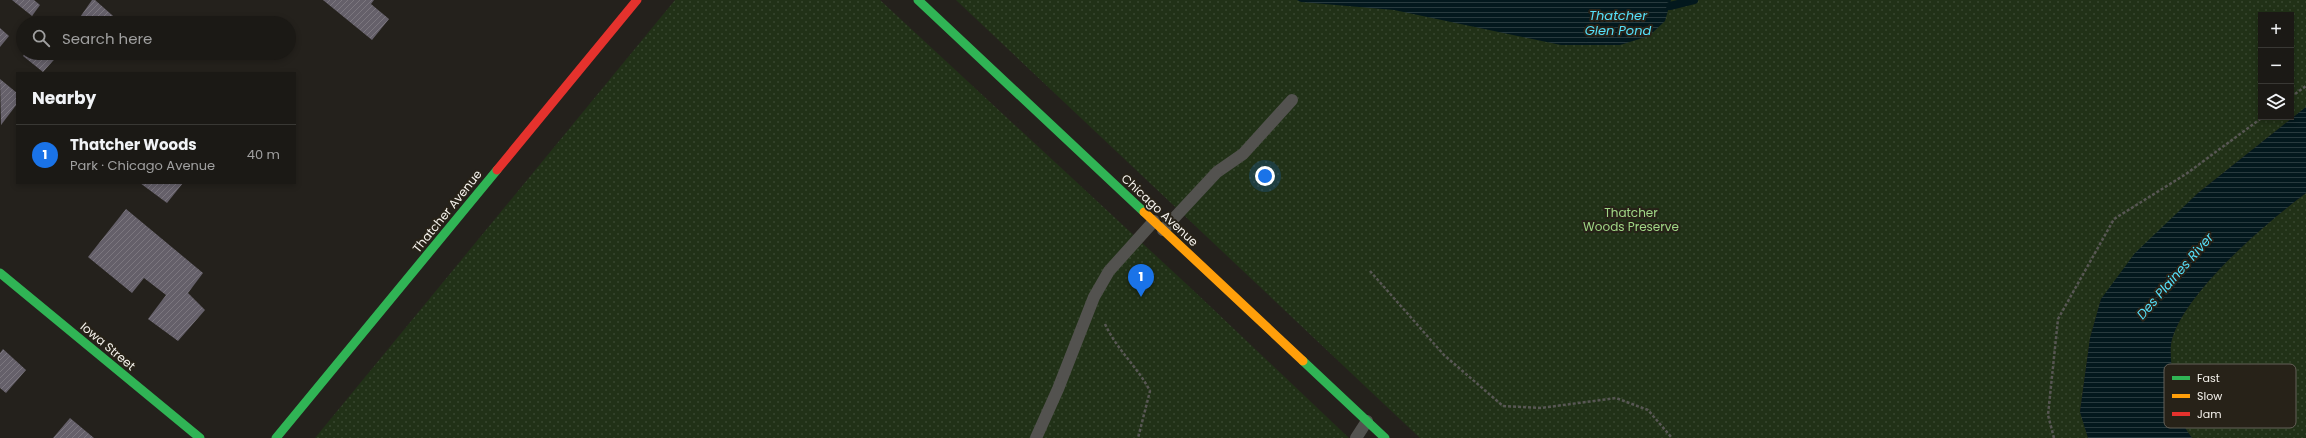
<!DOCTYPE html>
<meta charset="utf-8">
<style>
body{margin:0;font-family:Poppins,sans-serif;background:#24221e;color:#f1f3f6}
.controls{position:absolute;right:12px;top:12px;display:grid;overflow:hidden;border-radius:0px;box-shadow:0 2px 6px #0003}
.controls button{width:36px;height:36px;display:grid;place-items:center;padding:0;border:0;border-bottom:1px solid #393834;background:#1b1915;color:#f1f3f6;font:20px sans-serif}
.you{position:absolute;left:1265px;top:176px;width:14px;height:14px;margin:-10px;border:3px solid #fff;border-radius:50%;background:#1a73e8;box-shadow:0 0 0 6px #1a73e833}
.badge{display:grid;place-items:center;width:26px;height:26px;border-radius:50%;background:#1a73e8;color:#fff;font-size:13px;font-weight:700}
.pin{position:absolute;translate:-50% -33px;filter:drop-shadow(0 1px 2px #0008)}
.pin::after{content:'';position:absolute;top:21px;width:14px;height:12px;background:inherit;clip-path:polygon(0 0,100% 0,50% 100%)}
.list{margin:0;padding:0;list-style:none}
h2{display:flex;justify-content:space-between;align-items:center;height:52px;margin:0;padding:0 16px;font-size:17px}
h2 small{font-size:13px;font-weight:400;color:#a0a0a0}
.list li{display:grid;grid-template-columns:26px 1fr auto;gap:12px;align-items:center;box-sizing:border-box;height:60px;padding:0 16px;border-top:1px solid #393834}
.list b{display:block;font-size:15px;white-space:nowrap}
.list p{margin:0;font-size:13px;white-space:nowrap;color:#a0a0a0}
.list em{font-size:13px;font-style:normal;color:#a0a0a0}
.icon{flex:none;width:22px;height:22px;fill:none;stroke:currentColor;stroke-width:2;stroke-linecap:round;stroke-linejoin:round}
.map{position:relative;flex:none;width:2306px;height:438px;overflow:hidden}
.search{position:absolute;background:#1b1915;box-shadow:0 2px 6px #0003;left:16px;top:16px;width:280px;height:44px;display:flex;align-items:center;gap:10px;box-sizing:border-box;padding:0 14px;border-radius:22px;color:#a0a0a0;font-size:15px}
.panel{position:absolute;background:#1b1915;box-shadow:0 2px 6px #0003;left:16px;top:72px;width:280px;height:112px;border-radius:0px}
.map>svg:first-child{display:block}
.park{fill:url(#park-dots);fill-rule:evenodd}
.water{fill:url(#water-rules)}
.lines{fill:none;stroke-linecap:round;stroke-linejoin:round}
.stream{stroke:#03181d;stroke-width:8}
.building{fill:url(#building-hatch)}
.path{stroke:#585754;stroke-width:2.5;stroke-dasharray:3 2;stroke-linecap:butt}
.lane{stroke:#53524f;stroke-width:12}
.fast{stroke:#30b455;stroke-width:9}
.slow{stroke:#ff9f0a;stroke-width:9}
.jam{stroke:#e5322d;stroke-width:9}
.labels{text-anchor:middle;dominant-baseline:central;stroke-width:4;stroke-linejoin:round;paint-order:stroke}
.street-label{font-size:12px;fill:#f5f2ec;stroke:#272218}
.park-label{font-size:12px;fill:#a1d786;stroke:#272218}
.water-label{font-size:13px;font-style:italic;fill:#56e0fa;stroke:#272218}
.key{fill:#272218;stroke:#656058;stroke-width:1}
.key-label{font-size:11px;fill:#f5f2ec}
</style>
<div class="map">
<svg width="2306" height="438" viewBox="0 0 2306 438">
<defs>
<pattern id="park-dots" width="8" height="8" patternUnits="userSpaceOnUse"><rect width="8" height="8" fill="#213117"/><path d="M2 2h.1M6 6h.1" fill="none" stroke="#37452e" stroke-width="1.8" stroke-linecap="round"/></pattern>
<pattern id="water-rules" width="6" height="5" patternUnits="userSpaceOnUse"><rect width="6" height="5" fill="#03181d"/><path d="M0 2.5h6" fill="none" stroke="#283a3e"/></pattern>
<pattern id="building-hatch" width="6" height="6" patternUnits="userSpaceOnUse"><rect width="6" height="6" fill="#65606a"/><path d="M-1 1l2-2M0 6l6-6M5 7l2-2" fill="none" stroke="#7c777f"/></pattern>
</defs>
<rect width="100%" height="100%" fill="#24211c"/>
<g class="park">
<path d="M 675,0 L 880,0 L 1194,291 L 1349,438 L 315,438 Z"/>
<path d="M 956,0 L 2306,0 L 2306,107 L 2198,193 L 2101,299 L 2090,338 L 2080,411 L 2088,438 L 1420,438 ZM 2261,15 L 2291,15 L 2291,117 L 2261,117 Z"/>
<path d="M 2306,193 L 2306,438 L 2192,438 C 2179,422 2172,397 2172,376 C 2172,365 2169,350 2172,339 C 2187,290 2265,224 2306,193 Z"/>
</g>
<g class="water">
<path d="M 1297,0 L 1671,0 L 1665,21 L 1649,36 L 1620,45 L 1561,45 L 1394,10 L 1301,2 Z"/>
<path d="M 2306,107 L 2306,193 C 2265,224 2187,290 2172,339 C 2169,350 2172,365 2172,376 C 2172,397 2179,422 2192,438 L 2088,438 L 2080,412 L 2090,338 L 2101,299 L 2135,253 L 2198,193 Z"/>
</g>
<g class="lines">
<path class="stream" d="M 1670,6 L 1694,0"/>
</g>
<g class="building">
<path d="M 12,0 L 34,0 L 40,5 L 32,16 Z"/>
<path d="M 92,0 L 95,0 L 121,23 L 76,23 Z"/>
<path d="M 323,0 L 374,0 L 371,4 L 389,19 L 372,40 Z"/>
<path d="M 0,28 L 9,36 L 0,47 Z"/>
<path d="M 25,53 L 60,53 L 43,72 L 23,56 Z"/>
<path d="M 0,79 L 17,93 L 17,104 L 1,125 Z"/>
<path d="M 140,183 L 183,183 L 167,203 Z"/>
<path d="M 126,209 L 203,273 L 188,293 L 205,310 L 178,341 L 148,319 L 166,295 L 144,278 L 132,293 L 88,257 Z"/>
<path d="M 3,349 L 26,370 L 6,393 L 0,388 L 0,353 Z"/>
<path d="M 70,418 L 94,438 L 53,438 Z"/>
</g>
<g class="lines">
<g class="path">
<path d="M 2291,97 L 2306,86"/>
<path d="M 1370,271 L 1444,355 L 1503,406 L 1541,408 L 1616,398 L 1648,410 L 1672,438"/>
<path d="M 1105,324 C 1117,350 1137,366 1150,391 L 1138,438"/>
<path d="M 2054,438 L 2048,415 L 2058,319 L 2114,219 L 2186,174 L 2263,117"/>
</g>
<g class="lane">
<path d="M 1163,230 L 1217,172 L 1243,154 L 1292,100"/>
<path d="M 1036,438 L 1058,389 L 1094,297 L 1109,271 L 1154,221"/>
<path d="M 1356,438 L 1367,421"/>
</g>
<g class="fast">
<path d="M 918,0 L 1144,212"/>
<path d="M 0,273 L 200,438"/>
<path d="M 1303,361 L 1385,438"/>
<path d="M 276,438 L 497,170"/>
</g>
<path class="slow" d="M 1144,212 L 1303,361"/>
<path class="jam" d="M 497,170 L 637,0"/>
</g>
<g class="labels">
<g class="street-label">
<text transform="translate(1160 210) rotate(43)">Chicago Avenue</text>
<text transform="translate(447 211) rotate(-51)">Thatcher Avenue</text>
<text transform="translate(108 346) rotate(40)">Iowa Street</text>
</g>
<g class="park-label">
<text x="1631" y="212">Thatcher<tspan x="1631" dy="14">Woods Preserve</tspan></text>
</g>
<g class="water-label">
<text x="1618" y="15">Thatcher<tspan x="1618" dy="15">Glen Pond</tspan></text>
<text transform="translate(2175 276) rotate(-49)">Des Plaines River</text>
</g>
</g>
<rect x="2164" y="364" width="132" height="64" rx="6" class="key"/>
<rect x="2172" y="376" width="18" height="4" fill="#30b455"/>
<rect x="2172" y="394" width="18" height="4" fill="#ff9f0a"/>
<rect x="2172" y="412" width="18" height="4" fill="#e5322d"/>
<g class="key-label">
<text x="2197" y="382">Fast</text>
<text x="2197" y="400">Slow</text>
<text x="2197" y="418">Jam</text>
</g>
</svg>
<div class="controls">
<button>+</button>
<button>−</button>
<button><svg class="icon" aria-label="layers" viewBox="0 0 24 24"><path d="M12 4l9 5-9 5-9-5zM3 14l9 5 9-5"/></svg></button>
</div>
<div class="you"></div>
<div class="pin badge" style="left:1141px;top:297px">1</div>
<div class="search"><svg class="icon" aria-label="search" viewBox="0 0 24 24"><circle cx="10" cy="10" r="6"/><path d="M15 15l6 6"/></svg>Search here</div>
<section class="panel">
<h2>Nearby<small></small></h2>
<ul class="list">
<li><span class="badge">1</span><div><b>Thatcher Woods</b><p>Park · Chicago Avenue</p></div><em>40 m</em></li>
</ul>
</section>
</div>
